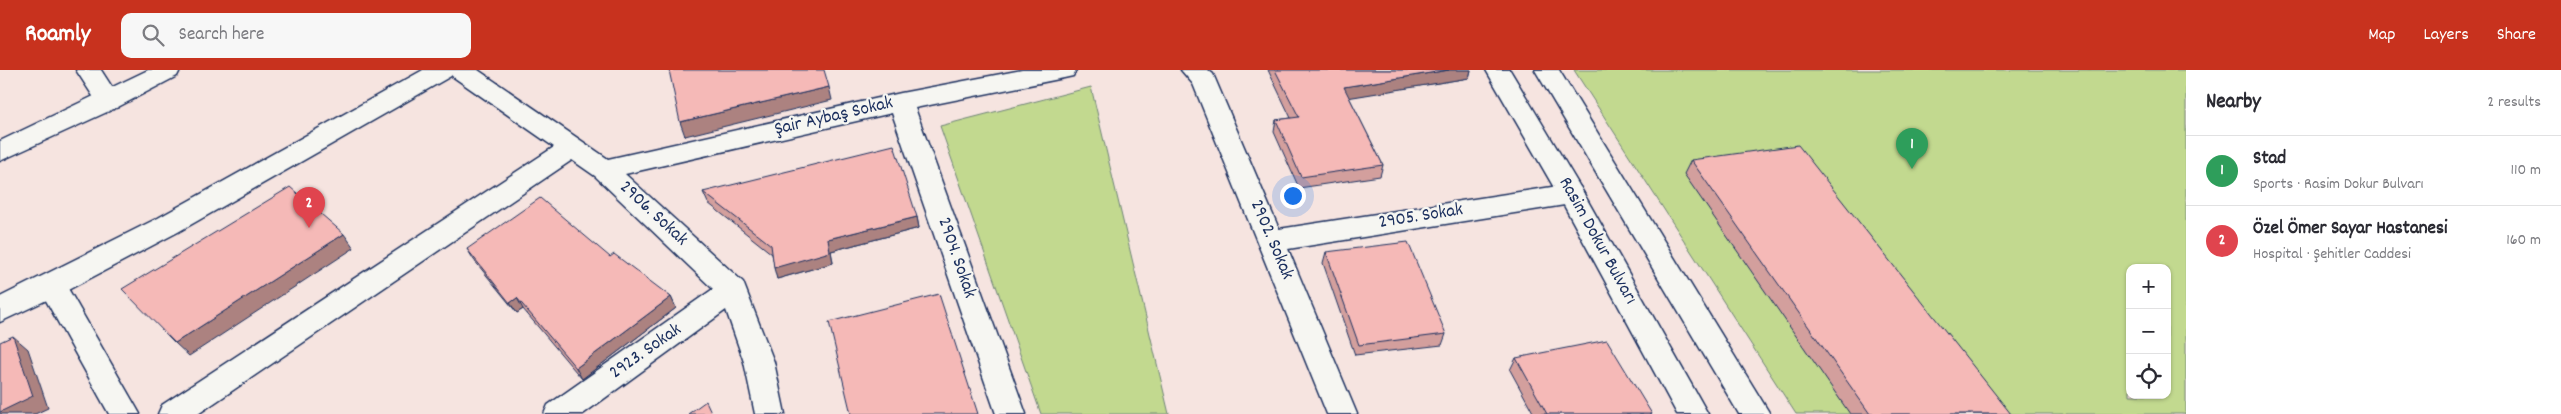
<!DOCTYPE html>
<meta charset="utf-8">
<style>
body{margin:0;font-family:Dekko,sans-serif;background:#f7f7f7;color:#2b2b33}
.controls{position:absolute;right:15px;bottom:15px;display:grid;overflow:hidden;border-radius:10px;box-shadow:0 1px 4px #0004}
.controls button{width:45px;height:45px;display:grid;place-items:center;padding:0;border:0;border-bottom:1px solid #e1e1e2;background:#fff;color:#2b2b33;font:25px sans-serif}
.you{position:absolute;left:1292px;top:125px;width:18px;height:18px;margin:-12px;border:4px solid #fff;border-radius:50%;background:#1a73e8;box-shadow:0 0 0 8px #1a73e833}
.badge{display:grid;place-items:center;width:32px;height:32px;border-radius:50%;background:#c8321e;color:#fff;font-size:16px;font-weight:700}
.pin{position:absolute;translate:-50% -41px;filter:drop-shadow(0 1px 2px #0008)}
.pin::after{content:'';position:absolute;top:26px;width:18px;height:15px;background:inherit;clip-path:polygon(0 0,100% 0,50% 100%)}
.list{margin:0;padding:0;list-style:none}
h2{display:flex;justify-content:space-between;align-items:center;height:65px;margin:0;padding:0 20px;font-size:21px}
h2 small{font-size:16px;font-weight:400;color:#7c7c81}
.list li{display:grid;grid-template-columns:32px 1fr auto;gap:15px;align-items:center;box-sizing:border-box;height:70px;padding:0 20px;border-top:1px solid #e1e1e2}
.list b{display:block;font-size:19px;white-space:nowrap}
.list p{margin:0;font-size:16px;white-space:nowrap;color:#7c7c81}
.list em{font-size:16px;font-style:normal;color:#7c7c81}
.icon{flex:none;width:28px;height:28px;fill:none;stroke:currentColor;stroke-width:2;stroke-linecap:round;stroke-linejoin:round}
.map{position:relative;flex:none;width:2186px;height:344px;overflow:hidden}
header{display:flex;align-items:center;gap:30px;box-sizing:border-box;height:70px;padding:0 25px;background:#c8321e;color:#fff}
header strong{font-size:24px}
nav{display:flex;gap:28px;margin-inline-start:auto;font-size:18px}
.search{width:350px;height:45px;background:#f7f7f7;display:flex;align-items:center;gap:12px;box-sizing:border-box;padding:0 18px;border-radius:10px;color:#7c7c81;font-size:19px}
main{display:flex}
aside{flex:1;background:#fff}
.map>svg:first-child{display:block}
.green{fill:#c2d98f;stroke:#6e8476;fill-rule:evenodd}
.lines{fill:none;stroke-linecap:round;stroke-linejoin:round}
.street-casing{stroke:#1b2f5e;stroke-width:3}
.secondary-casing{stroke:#1b2f5e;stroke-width:3}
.street{fill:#f6f6f2;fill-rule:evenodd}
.secondary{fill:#f6f6f2;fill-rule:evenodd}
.wall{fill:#d39f9d;stroke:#1b2f5e}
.shaded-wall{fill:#ac8280;stroke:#1b2f5e}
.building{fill:#f5b9b7;stroke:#1b2f5e}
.labels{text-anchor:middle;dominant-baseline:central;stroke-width:4.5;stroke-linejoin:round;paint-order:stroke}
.street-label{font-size:19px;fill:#1b2f5e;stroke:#f6f6f2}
</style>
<header>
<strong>Roamly</strong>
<div class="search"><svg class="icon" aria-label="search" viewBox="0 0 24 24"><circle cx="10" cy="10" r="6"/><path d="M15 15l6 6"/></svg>Search here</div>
<nav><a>Map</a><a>Layers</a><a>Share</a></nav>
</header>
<main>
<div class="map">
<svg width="2186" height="344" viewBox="0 0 2186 344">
<rect width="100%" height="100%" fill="#f6e4e0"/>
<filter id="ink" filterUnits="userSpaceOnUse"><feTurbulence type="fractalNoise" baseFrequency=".02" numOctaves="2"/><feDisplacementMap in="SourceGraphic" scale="10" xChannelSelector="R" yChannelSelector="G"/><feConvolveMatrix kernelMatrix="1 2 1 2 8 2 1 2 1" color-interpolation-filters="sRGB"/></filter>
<g filter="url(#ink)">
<g class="green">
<path d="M 1574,0 L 2186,0 L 2186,344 L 1796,344 ZM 2130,198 L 2167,198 L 2167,325 L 2130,325 Z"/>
<path d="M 1091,17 L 1169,344 L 1041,344 L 940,56 Z"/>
</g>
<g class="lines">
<g class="street-casing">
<g id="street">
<path d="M 76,0 L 101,0 L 121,31 L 118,37 L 109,40 L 100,37 Z"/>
<path d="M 449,0 L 478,0 L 608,89 L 901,23 L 1022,0 L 1076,0 L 1073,6 L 1064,8 L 915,38 L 1026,344 L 996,344 L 892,43 L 625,104 L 743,212 L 774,292 L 785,344 L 755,344 L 744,292 L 726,240 L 583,344 L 544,344 L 548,335 L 713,219 L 595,106 L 572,90 L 198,344 L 158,344 L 162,335 L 554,77 L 452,6 Z"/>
<path d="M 1181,0 L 1208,0 L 1213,4 L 1279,159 L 1571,114 L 1580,117 L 1584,124 L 1580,131 L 1571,134 L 1288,179 L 1357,344 L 1327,344 L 1193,14 Z"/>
<path d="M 52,205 L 62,208 L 140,344 L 109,344 L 38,216 L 42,208 Z"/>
</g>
</g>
<g class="secondary-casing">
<g id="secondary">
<path d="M 148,0 L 180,0 L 177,6 L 118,37 L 0,91 L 0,71 Z"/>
<path d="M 423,0 L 454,0 L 451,6 L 178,162 L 66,221 L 0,252 L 0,227 L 158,148 Z"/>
<path d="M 1486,0 L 1510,0 L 1580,117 L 1708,344 L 1677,344 L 1560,128 Z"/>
<path d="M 1535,0 L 1559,0 L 1770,344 L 1739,344 Z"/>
</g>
</g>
<use href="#street" class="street"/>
<use href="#secondary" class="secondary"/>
</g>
<g class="wall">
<path d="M 1268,0 L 1471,0 L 1469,8 L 1349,27 L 1383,95 L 1380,106 L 1299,118 L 1274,62 L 1276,50 L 1291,48 Z"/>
<path d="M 1691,90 L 2011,344 L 1850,344 L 1684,104 Z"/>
<path d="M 703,122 L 917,147 L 919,158 L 831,181 L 833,193 L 777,209 L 772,184 L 708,133 Z"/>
<path d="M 467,179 L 610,187 L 671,227 L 676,238 L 582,309 L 523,239 L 517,243 L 474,190 Z"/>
<path d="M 1326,182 L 1446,264 L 1442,275 L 1355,285 L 1323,193 Z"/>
<path d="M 1516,288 L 1652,344 L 1534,344 L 1510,300 Z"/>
</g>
<g class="shaded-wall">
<path d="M 1449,0 L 1471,0 L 1469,8 L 1341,29 L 1344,17 Z"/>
<path d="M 829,17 L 832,30 L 685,66 L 680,52 Z"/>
<path d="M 917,147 L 919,158 L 831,181 L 833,193 L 777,209 L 774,198 L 828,169 Z"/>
<path d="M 344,164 L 354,178 L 189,286 L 175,273 Z"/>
<path d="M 671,227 L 676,238 L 582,309 L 576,298 Z"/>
<path d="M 517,228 L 523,239 L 517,243 L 510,233 Z"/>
<path d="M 13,266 L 28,279 L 48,338 L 35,344 L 0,344 Z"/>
</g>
<g class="building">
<path d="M 669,0 L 824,0 L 829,17 L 680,52 Z"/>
<path d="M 1275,0 L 1449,0 L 1344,17 L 1383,95 L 1301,107 L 1276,50 L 1299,47 Z"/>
<path d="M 894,75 L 917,147 L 828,169 L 830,182 L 774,198 L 771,175 L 703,122 Z"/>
<path d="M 1798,75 L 2011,344 L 1870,344 L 1691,90 Z"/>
<path d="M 290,117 L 344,164 L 175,273 L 122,219 Z"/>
<path d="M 540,128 L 610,187 L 614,184 L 671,227 L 576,298 L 517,228 L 510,233 L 467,179 Z"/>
<path d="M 1408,172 L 1446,264 L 1359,275 L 1326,182 Z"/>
<path d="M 939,224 L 978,344 L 851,344 L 829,252 Z"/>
<path d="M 13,266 L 33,326 L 0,342 L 0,272 Z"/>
<path d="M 1607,270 L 1652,344 L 1547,344 L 1516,288 Z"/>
<path d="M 706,331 L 712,344 L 688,344 Z"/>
</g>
</g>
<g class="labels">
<g class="street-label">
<text transform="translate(834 47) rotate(-13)">Şair Aybaş Sokak</text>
<text transform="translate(653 144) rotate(43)">2906. Sokak</text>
<text transform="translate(1421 147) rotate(-9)">2905. Sokak</text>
<text transform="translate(1271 170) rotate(67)">2902. Sokak</text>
<text transform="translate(1597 171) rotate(61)">Rasim Dokur Bulvarı</text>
<text transform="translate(956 188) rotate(71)">2904. Sokak</text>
<text transform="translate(646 282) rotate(-35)">2923. Sokak</text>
</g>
</g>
</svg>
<div class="controls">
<button>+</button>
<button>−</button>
<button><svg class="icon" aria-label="locate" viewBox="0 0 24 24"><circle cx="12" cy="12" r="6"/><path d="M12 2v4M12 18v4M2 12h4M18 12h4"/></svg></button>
</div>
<div class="you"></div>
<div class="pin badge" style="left:1912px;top:99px;background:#2e9e5b">1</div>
<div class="pin badge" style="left:309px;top:158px;background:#e0444e">2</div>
</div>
<aside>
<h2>Nearby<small>2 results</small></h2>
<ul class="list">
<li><span class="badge" style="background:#2e9e5b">1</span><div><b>Stad</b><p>Sports · Rasim Dokur Bulvarı</p></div><em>110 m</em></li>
<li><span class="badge" style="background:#e0444e">2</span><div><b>Özel Ömer Sayar Hastanesi</b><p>Hospital · Şehitler Caddesi</p></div><em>160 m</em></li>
</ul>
</aside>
</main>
